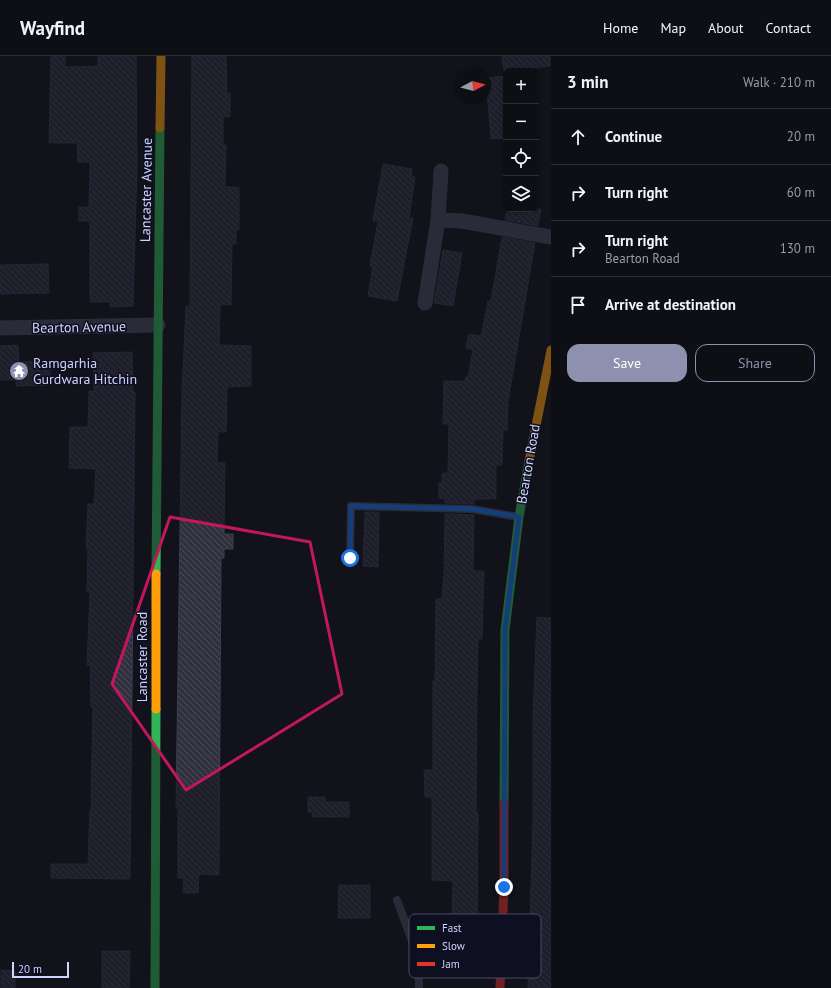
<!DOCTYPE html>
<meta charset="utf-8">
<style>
body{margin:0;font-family:"PT Sans",sans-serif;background:#1c1c22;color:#f1f3f6}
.controls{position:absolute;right:12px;top:12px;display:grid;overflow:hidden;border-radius:8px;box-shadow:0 1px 3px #0004}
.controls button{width:36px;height:36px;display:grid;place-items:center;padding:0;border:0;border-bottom:1px solid #2e2e34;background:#0e0e15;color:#f1f3f6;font:20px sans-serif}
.compass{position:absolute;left:455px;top:12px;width:36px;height:36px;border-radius:50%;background:#0e0e15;box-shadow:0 1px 3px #0004;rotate:83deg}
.scale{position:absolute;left:12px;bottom:10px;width:57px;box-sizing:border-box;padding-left:4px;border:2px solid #cfd4fd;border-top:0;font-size:11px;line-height:14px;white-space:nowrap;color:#cfd4fd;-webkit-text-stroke:3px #0e0f20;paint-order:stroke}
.stop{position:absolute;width:12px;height:12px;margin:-9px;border:3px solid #1a73e8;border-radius:50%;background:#fff}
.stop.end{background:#1a73e8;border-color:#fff;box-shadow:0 1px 4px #0008}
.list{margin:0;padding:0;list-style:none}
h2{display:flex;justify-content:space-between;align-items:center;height:52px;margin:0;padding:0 16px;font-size:17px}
h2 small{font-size:13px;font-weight:400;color:#9b9ca0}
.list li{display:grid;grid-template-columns:26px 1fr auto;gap:12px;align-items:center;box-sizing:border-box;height:56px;padding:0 16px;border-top:1px solid #2e2e34}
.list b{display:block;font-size:15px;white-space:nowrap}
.list p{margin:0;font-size:13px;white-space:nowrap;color:#9b9ca0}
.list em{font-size:13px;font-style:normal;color:#9b9ca0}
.actions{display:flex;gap:8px;padding:12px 16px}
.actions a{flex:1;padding:9px 0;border:1px solid #8d90ae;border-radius:12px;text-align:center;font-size:14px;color:#8d90ae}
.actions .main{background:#8d90ae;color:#fff}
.icon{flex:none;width:22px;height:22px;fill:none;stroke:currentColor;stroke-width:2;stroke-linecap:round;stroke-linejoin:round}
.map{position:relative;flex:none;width:551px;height:932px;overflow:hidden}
header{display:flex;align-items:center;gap:24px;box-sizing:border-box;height:56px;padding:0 20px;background:#0e0e15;border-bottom:1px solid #2e2e34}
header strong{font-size:19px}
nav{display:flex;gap:22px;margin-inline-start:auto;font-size:14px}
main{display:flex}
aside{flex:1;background:#0e0e15}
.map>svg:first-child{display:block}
.building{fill:url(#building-back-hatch);stroke:#3c3d50}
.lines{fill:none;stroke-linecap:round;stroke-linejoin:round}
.lane{stroke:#484b5d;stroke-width:8}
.street{stroke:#484b5d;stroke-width:15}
.fast{stroke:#30b455;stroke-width:9}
.slow{stroke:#ff9f0a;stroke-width:9}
.jam{stroke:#e5322d;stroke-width:9}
.route{stroke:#1a73e8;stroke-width:5}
.marked{fill:none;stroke:#c2185b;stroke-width:3;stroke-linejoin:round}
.labels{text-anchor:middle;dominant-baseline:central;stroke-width:3;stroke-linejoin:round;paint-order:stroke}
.street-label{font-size:14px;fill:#cfd4fd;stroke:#0e0f20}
.poi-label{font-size:14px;fill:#cfd4fd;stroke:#0e0f20;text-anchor:start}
.key{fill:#0e0f20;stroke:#484a62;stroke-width:1}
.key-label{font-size:11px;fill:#cfd4fd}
</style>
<header>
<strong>Wayfind</strong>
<nav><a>Home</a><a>Map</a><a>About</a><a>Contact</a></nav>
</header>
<main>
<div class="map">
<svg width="551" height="932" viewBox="0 0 551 932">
<defs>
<pattern id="building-back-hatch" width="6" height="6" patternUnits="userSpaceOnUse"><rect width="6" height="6" fill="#30303f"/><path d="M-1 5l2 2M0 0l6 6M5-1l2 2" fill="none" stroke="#4d4d5c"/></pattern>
</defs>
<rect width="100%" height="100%" fill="#12121c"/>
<g class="building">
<path d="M 51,0 L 65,0 L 65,11 L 98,10 L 98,0 L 136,0 L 137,110 L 133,250 L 110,251 L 110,246 L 90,246 L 90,165 L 79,165 L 79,151 L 89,151 L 90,106 L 78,106 L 77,87 L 49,87 Z"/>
<path d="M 192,0 L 226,0 L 227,37 L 230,37 L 230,61 L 223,61 L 223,89 L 226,89 L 225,131 L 239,131 L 239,174 L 236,173 L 236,188 L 232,188 L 231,249 L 220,248 L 219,289 L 251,290 L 251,330 L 227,331 L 226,376 L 218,376 L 217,407 L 225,407 L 224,478 L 233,478 L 233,493 L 224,493 L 224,502 L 221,502 L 219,819 L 199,818 L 198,837 L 183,837 L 184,822 L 178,822 L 178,752 L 176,752 L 182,337 L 186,250 L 190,250 Z"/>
<path d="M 502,0 L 550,0 L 550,10 L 504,15 Z"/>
<path d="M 506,20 L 506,82 L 491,83 L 486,22 Z"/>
<path d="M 383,108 L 412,113 L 411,120 L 415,121 L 409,162 L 413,162 L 397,245 L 368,240 L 373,210 L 370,210 L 378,165 L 373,165 Z"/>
<path d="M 507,153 L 541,153 L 538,170 L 505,164 Z"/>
<path d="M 502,181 L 535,187 L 508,345 L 507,374 L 503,374 L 502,409 L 496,409 L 496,443 L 474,443 L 474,448 L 445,447 L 445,443 L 439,442 L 439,427 L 442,427 L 442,417 L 448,417 L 449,368 L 443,368 L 444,325 L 465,325 L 466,321 L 468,322 L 473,294 L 466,292 L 469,278 L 481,280 L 488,245 L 491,245 Z"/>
<path d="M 443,194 L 462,197 L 453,250 L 434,247 Z"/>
<path d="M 48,208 L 49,237 L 0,238 L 0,209 Z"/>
<path d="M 18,289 L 19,306 L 50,305 L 50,329 L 16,330 L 16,324 L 0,324 L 0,290 Z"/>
<path d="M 132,296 L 133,336 L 135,336 L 134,443 L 130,823 L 51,822 L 51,808 L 88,808 L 90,754 L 91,754 L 93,651 L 91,651 L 90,609 L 87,609 L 90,536 L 87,536 L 88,492 L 86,492 L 88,448 L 94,448 L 96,413 L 69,412 L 70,371 L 88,371 L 89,335 L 94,336 L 93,297 Z"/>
<path d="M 365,456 L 379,456 L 378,511 L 363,510 Z"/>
<path d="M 445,458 L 474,459 L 473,515 L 484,515 L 482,583 L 478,583 L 477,634 L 476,757 L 478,757 L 477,896 L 451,895 L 453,825 L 432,824 L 432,741 L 425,741 L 424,714 L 433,714 L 433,625 L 435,625 L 436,543 L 442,543 L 444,518 Z"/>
<path d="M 537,561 L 551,562 L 551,932 L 528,932 L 533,764 L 533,663 Z"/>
<path d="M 308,741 L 325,741 L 325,746 L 349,746 L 349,761 L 313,761 L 312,756 L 308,756 Z"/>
<path d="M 339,829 L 370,829 L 370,862 L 338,862 Z"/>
<path d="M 102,895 L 130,895 L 129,932 L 102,932 Z"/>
<path d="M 1,914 L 15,915 L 15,932 L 1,932 Z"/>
</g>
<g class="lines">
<g class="lane">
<path d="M 350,502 L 351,450 L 472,453 L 518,461"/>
<path d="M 397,844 L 418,901 L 419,932"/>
</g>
<g class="street">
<path d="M 438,164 L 462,165 L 551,181"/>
<path d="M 425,247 L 438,164 L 441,115"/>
<path d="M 0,272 L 158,269"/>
</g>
<g class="fast">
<path d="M 156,518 L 160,72"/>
<path d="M 504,747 L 505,574 L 519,461 L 529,405"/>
<path d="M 155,932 L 156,653"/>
</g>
<g class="slow">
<path d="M 160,72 L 161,0"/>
<path d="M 529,405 L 551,294"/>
<path d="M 156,653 L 156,518"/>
</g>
<path class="jam" d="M 500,932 L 504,831 L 504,747"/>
</g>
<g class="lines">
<path class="route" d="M 350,502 L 351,450 L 472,453 L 519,461 L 505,574 L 504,831"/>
</g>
<path d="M0 0H551V932H0ZM 170,461 L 310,486 L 342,638 L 186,734 L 112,628 Z" fill="#12121c" fill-opacity=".55" fill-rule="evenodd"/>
<path class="marked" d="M 170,461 L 310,486 L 342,638 L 186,734 L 112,628 Z"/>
<defs>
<g id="temple-disc" transform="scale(1)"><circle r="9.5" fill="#8d90ae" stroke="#0e0f20"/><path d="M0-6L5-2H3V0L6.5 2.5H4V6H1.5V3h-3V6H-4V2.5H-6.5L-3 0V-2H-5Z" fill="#fff"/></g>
</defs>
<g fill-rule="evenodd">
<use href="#temple-disc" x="19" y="315"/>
</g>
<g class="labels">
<g class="street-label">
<text transform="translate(146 134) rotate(-89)">Lancaster Avenue</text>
<text transform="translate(79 271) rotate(-1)">Bearton Avenue</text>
<text transform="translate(528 408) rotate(-80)">Bearton Road</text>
<text transform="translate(142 601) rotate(-90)">Lancaster Road</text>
</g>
<g class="poi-label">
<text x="33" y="307">Ramgarhia<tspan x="33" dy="16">Gurdwara Hitchin</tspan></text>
</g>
</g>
<rect x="409" y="858" width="132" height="64" rx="6" class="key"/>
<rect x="417" y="870" width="18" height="4" fill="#30b455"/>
<rect x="417" y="888" width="18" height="4" fill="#ff9f0a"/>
<rect x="417" y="906" width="18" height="4" fill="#e5322d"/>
<g class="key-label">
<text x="442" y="876">Fast</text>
<text x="442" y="894">Slow</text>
<text x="442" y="912">Jam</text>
</g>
</svg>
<div class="controls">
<button>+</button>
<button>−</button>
<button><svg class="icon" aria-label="locate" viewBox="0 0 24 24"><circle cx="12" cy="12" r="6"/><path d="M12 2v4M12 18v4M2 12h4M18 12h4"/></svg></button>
<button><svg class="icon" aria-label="layers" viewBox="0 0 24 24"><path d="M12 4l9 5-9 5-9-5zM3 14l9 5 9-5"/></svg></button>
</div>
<svg class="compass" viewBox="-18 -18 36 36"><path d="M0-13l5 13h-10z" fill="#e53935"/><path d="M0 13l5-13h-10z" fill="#9b9ca0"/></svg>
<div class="scale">20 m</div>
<div class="stop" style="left:350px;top:502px"></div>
<div class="stop end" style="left:504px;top:831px"></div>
</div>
<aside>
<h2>3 min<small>Walk · 210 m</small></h2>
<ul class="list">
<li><svg class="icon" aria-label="ahead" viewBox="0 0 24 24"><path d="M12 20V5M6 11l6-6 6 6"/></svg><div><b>Continue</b></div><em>20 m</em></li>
<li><svg class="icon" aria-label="right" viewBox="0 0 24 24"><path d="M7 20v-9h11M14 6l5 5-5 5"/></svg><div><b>Turn right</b></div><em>60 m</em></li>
<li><svg class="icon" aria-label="right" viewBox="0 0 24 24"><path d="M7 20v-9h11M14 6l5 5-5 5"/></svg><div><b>Turn right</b><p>Bearton Road</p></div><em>130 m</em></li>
<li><svg class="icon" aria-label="arrive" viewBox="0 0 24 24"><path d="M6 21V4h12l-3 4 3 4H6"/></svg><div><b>Arrive at destination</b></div></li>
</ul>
<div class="actions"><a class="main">Save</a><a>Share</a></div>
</aside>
</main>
